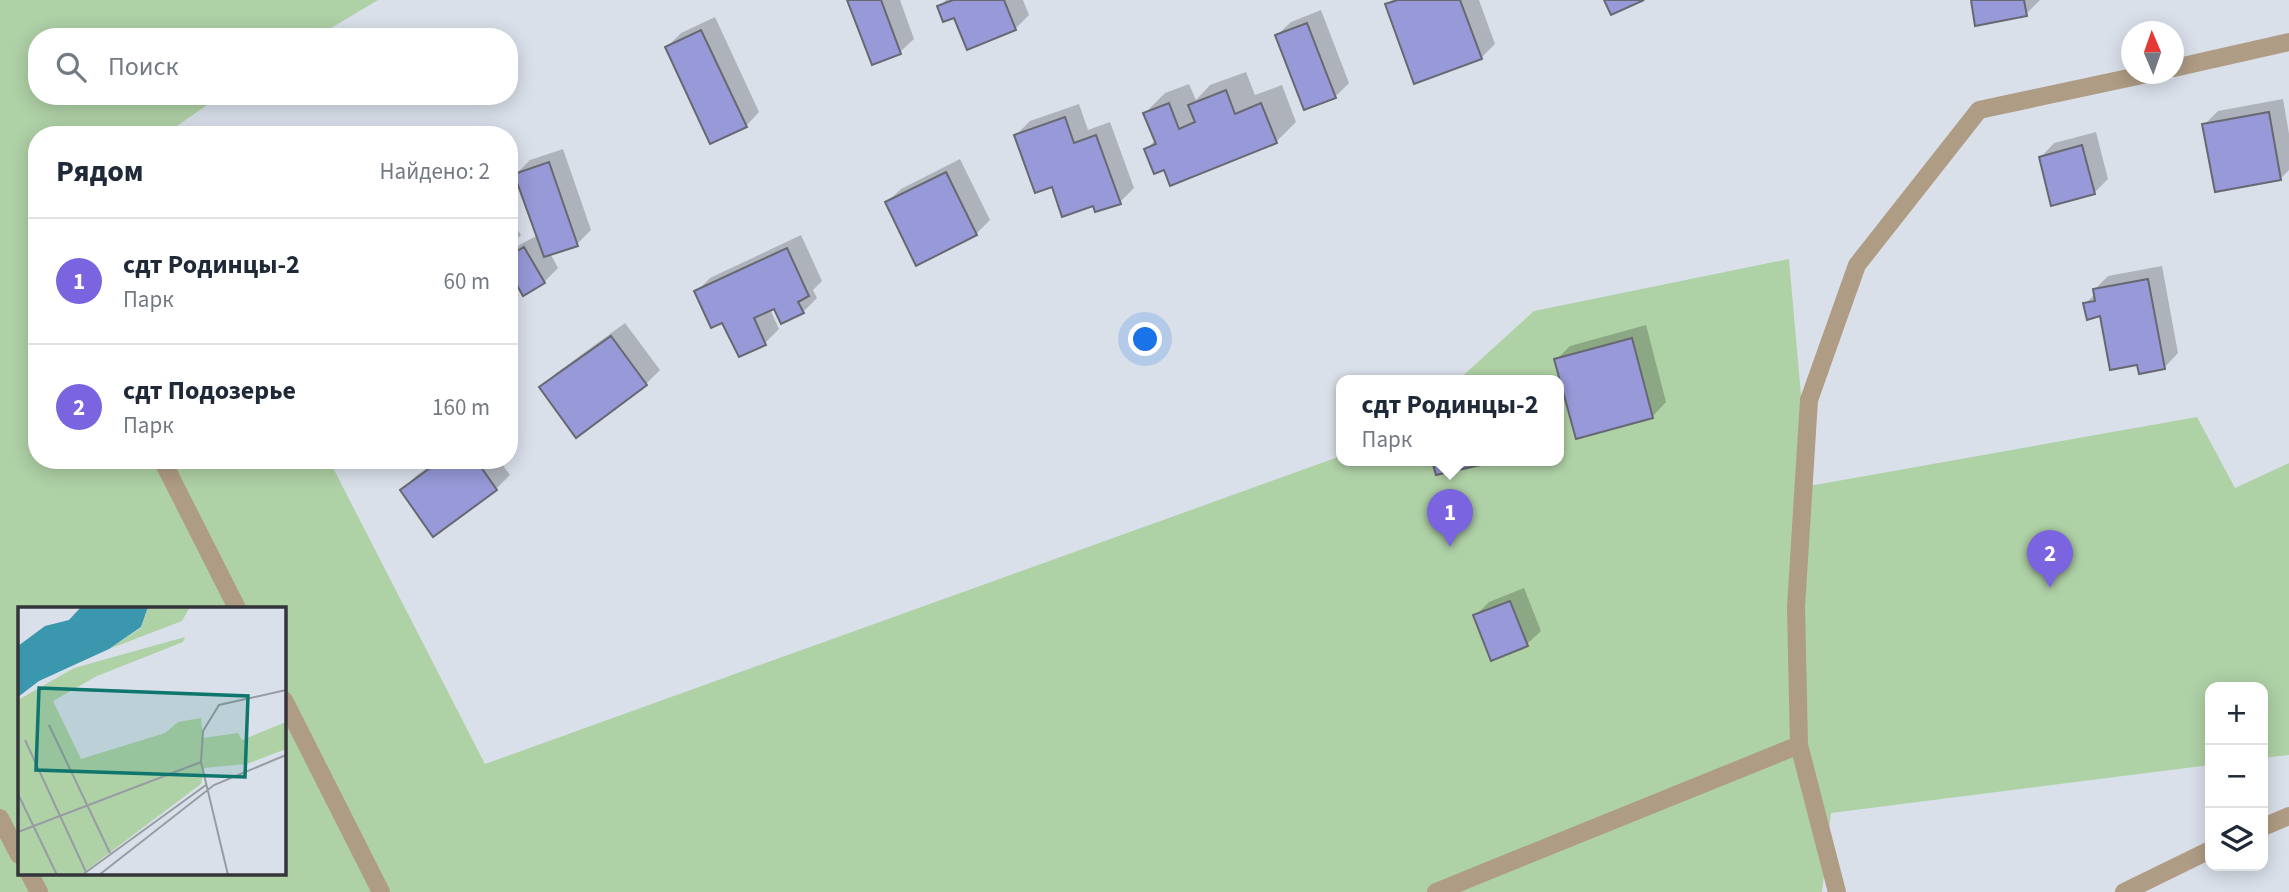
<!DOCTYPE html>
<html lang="ru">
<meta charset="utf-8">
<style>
body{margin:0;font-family:"Source Sans 3",sans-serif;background:#f2f2f3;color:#1f2937}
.controls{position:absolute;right:21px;bottom:21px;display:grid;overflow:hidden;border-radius:14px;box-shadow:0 4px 18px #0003}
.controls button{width:63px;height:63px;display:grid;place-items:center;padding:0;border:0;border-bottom:2px solid #e0e1e3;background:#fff;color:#1f2937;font:35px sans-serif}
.compass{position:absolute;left:2121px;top:21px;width:63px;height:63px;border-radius:50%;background:#fff;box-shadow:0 4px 18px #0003;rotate:358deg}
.you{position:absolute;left:1146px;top:340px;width:24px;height:24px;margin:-18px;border:5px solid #fff;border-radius:50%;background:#1a73e8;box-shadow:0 0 0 10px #1a73e833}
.badge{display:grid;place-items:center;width:46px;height:46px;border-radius:50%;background:#7a64df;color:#fff;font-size:23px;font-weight:700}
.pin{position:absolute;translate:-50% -58px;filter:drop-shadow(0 2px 4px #0008)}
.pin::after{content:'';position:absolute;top:37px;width:24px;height:21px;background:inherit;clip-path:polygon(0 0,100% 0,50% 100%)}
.popup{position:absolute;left:1336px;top:375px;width:228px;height:91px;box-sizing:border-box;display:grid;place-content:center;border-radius:14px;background:#fff;filter:drop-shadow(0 2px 5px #0005);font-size:23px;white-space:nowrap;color:#747a83}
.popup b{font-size:26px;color:#1f2937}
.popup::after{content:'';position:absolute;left:50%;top:100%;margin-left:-14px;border:14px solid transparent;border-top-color:#fff}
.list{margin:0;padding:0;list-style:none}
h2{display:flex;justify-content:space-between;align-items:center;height:91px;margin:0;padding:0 28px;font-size:30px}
h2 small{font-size:23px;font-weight:400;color:#747a83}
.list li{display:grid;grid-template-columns:46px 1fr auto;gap:21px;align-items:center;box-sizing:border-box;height:126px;padding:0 28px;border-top:2px solid #e0e1e3}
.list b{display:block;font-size:26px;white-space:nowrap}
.list p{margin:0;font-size:23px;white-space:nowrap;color:#747a83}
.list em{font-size:23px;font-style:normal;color:#747a83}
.icon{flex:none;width:38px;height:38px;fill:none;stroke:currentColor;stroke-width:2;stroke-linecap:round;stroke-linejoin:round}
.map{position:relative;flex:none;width:2289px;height:892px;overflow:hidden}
.search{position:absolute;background:#fff;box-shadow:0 4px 18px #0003;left:28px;top:28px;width:490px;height:77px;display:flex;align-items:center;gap:18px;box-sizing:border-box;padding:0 24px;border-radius:28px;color:#747a83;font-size:26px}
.panel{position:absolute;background:#fff;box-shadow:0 4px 18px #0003;left:28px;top:126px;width:490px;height:343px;border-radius:28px}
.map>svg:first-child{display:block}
.green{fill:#afd1a6;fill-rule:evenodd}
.shadow{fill:#0003}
.building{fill:#9799d8;stroke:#676872;stroke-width:2}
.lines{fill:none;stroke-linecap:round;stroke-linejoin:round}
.lane{stroke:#af9c84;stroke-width:18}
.street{stroke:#af9c84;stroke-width:18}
.inset-road{fill:none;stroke:#979ca3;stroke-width:2}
.view{fill:#0f766e;fill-opacity:0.15;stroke:#0f766e;stroke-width:3.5}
.inset-edge{fill:none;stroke:#333539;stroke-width:3.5}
</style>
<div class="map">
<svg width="2289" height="892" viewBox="0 0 2289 892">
<rect width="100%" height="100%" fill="#dae0ea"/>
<path class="green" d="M 0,0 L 378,0 L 316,37 L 37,37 L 37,96 L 220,96 L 164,135 L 37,135 L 37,460 L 329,460 L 485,764 L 1341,456 L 1342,461 L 1558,461 L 1558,381 L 1457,381 L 1534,311 L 1789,259 L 1809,486 L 2197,417 L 2235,488 L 2289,463 L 2289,755 L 2263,758 L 2263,687 L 2210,687 L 2210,765 L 1831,813 L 1822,892 L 0,892 ZM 19,608 L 284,608 L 284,873 L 19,873 Z"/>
<g class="shadow">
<path d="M 849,0 L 900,0 L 914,39 L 900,52 Z"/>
<path d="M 946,0 L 1023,0 L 1029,15 L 1015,29 L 955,15 L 939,7 Z"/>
<path d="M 1392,0 L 1479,0 L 1495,44 L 1481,58 L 1387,5 Z"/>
<path d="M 1973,0 L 2040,0 L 2026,14 Z"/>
<path d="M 1321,10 L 1349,83 L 1335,97 L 1277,35 L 1291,22 Z"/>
<path d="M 715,17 L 759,112 L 746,126 L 667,47 L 681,33 Z"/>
<path d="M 1246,72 L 1255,95 L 1282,85 L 1296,122 L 1276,142 L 1165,168 L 1146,150 L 1156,139 L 1145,113 L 1165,93 L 1189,84 L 1196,100 L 1210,85 Z"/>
<path d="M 2283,99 L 2289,134 L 2289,170 L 2280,179 L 2204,125 L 2218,111 Z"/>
<path d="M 1079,104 L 1088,130 L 1110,122 L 1134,188 L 1120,202 L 1094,204 L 1016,135 L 1030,121 Z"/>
<path d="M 2096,132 L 2108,179 L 2094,193 L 2041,157 L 2054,143 Z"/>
<path d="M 563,149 L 591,230 L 577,244 L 550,253 L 558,268 L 544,282 L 515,278 L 509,281 L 509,216 L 521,235 L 510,246 L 512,249 L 538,235 L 516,174 L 530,160 Z"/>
<path d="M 960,159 L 990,220 L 976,234 L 887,202 L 901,189 Z"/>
<path d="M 801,235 L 822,281 L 813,290 L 817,298 L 803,312 L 775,307 L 770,309 L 779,329 L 765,343 L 739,355 L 723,320 L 697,291 L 710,278 Z"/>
<path d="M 2162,266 L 2178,353 L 2165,367 L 2139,363 L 2101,314 L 2085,304 L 2095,294 L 2094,290 L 2108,276 Z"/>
<path d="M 625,323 L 660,370 L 646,384 L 542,387 L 555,374 Z"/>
<path d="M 1646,325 L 1666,402 L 1653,416 L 1577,436 L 1556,360 L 1570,346 Z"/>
<path d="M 438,460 L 499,460 L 510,475 L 496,489 L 433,534 L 402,490 L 416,476 Z"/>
<path d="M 1524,588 L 1541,631 L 1527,644 L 1492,659 L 1475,616 L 1489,602 Z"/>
</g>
<g class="building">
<path d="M 847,0 L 881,0 L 901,54 L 872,65 Z"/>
<path d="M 953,0 L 1004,0 L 1016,30 L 967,50 L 954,18 L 943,22 L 937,6 Z"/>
<path d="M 1398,0 L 1460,0 L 1482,59 L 1414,84 L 1385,4 Z"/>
<path d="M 1604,0 L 1644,0 L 1611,15 Z"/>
<path d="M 1971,0 L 2024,0 L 2027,16 L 1975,26 Z"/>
<path d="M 1307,23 L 1336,98 L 1304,110 L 1275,35 Z"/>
<path d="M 701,30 L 747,127 L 710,144 L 665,47 Z"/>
<path d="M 1226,90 L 1235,114 L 1261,103 L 1277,143 L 1170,186 L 1164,170 L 1154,174 L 1144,149 L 1156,144 L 1143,113 L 1169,103 L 1179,129 L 1195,122 L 1188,105 Z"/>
<path d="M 2269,112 L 2281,180 L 2215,192 L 2202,124 Z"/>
<path d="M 1065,117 L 1074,143 L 1096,135 L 1121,204 L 1095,212 L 1093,206 L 1062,217 L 1052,187 L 1035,193 L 1014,135 Z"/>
<path d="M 2082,145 L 2095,194 L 2051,206 L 2039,157 Z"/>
<path d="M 549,162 L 578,246 L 544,257 L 514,174 Z"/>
<path d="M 946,172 L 977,235 L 916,266 L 885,202 Z"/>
<path d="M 524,247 L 545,283 L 523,296 L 514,280 L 509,283 L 509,256 Z"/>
<path d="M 787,248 L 809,296 L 798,302 L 804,313 L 781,324 L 774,309 L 754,318 L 766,345 L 739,357 L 722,323 L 711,328 L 694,291 Z"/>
<path d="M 2148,279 L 2165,369 L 2139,374 L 2137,365 L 2110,370 L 2100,316 L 2087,320 L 2083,303 L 2095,301 L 2093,289 Z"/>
<path d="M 611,336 L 647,385 L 576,438 L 539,387 Z"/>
<path d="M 1632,338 L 1653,418 L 1576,439 L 1554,359 Z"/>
<path d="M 441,460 L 476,460 L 497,490 L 433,537 L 400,490 Z"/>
<path d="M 1432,461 L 1488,461 L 1489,463 L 1436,475 Z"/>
<path d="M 1510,601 L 1528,646 L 1491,661 L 1473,615 Z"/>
</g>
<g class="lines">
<g class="lane">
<path d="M 162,460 L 237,608"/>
<path d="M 284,700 L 381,892"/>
<path d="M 0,818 L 19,855"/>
<path d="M 29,873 L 39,892"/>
</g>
<g class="street">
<path d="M 2174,68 L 2289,42"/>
<path d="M 1799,745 L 1837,892"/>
<path d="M 2263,827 L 2289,816"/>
<path d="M 1436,892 L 1799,745 L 1796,607 L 1809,400 L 1857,265 L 1979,110 L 2147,74"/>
<path d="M 2124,892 L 2210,850"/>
</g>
</g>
<g transform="translate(18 607)">
<rect width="268" height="268" fill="#dae0ea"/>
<path d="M 130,0 L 172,0 L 164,14 L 91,42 L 123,21 ZM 167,30 L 165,35 L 79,69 L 35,94 L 63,152 L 147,126 L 160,115 L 183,111 L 185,131 L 220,126 L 224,133 L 268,115 L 268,142 L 229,157 L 186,161 L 183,177 L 62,268 L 0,268 L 0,93 L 56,61 Z" fill="#afd1a6"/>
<path d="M 63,0 L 130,0 L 123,20 L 91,42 L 21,74 L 0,90 L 0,39 L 27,19 L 51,13 Z" fill="#3a97ad"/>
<path class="inset-road" d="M 31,118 L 92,246M 7,133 L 68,265M 183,155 L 210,268M 0,187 L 39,268M 0,225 L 183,155 L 185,124 L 201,98 L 268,83M 64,268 L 188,178M 81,268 L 196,178 L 268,148"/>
<path class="view" d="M 21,81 L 230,89 L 227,170 L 18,163 Z"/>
<rect width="268" height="268" class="inset-edge"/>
</g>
</svg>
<div class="controls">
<button>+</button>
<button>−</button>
<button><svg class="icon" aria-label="layers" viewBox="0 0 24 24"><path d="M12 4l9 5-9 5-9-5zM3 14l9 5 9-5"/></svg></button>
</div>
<svg class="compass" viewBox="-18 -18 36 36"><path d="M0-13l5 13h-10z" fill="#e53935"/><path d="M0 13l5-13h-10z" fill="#747a83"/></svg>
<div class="you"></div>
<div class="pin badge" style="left:1450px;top:547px">1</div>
<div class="popup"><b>сдт Родинцы-2</b>Парк</div>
<div class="pin badge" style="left:2050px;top:588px">2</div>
<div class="search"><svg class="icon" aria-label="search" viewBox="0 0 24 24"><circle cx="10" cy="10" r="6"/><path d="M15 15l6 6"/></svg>Поиск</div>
<section class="panel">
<h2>Рядом<small>Найдено: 2</small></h2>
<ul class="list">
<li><span class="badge">1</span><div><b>сдт Родинцы-2</b><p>Парк</p></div><em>60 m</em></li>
<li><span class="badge">2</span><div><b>сдт Подозерье</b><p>Парк</p></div><em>160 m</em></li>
</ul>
</section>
</div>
